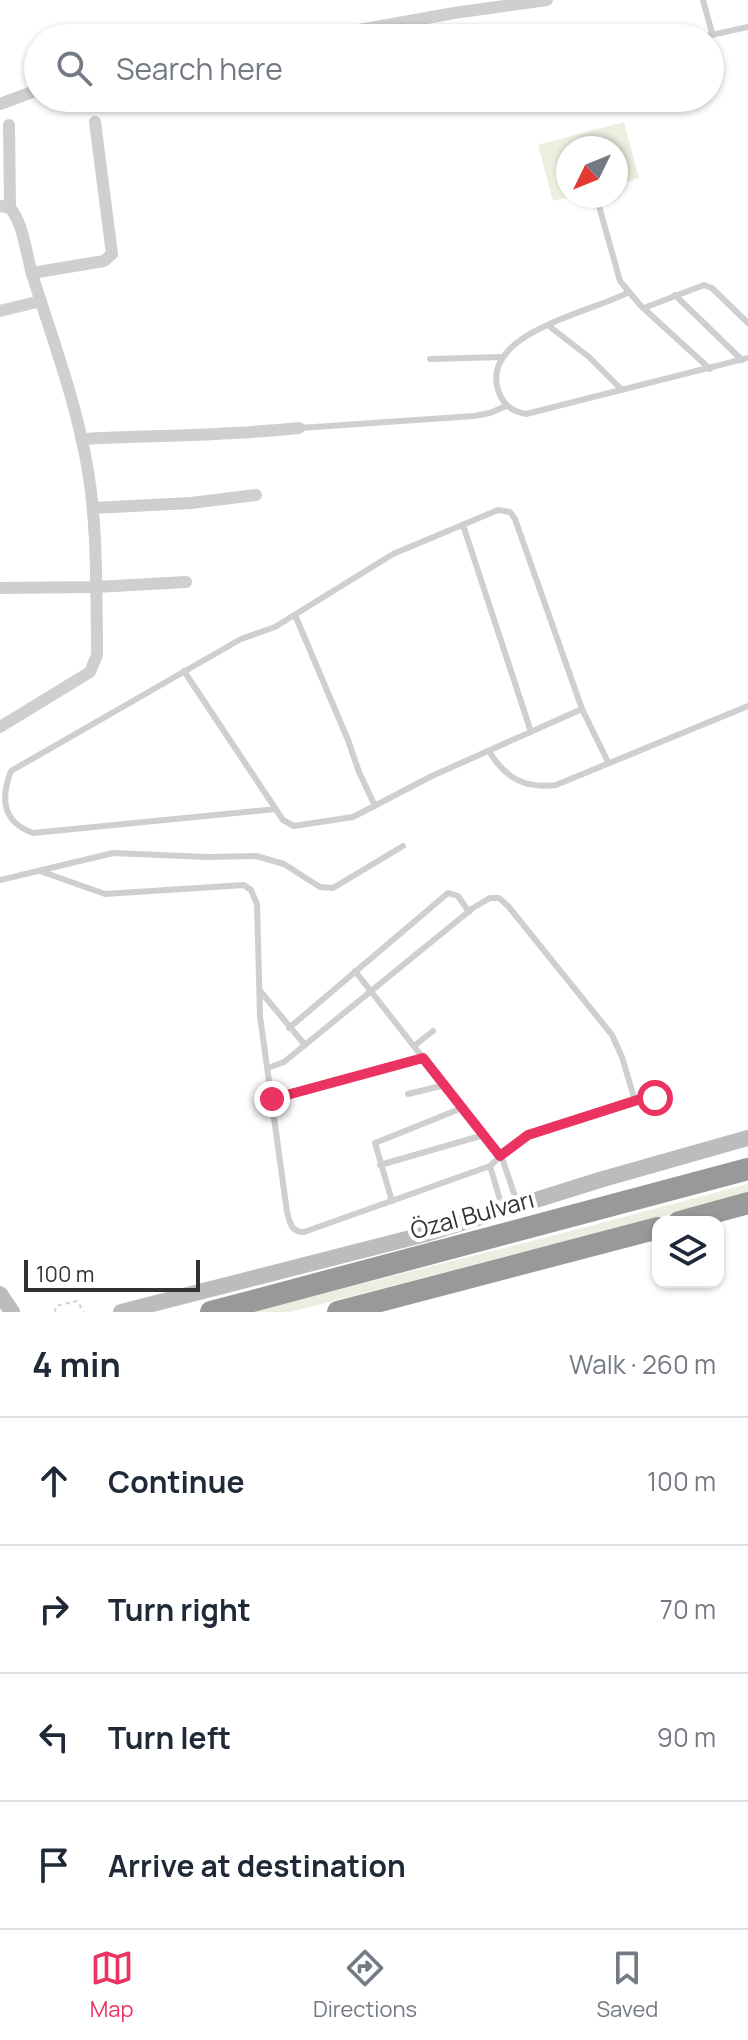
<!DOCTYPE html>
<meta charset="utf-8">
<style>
body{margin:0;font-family:Manrope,sans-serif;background:#f2f2f3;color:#1f2937}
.controls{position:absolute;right:24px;bottom:24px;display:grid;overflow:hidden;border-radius:16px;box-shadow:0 2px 6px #0004}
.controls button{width:72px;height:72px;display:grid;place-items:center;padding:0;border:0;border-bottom:2px solid #e0e1e3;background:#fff;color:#1f2937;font:40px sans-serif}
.compass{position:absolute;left:556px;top:136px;width:72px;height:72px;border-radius:50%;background:#fff;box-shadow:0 2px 6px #0004;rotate:227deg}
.scale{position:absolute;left:24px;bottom:20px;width:176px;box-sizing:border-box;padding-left:8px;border:4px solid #323232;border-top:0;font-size:22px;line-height:28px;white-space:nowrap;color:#323232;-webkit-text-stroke:6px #fff;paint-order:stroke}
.stop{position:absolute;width:24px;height:24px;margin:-18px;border:6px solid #ea3361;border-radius:50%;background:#fff}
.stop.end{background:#ea3361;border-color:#fff;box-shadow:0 2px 8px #0008}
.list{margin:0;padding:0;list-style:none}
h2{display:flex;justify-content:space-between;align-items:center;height:104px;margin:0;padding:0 32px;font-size:34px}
h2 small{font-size:26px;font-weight:400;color:#747a83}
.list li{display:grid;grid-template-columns:52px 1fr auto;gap:24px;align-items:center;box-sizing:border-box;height:128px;padding:0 32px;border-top:2px solid #e0e1e3}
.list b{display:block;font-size:30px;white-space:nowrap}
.list em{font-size:26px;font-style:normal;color:#747a83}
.icon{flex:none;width:44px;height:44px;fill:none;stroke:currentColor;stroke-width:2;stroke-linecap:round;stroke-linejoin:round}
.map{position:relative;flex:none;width:748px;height:1312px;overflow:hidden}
.search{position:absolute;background:#fff;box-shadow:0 2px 6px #0004;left:24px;right:24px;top:24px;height:88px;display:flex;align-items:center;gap:20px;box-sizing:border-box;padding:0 28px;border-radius:44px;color:#747a83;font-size:30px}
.sheet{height:616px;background:#fff}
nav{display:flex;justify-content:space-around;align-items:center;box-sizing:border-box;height:112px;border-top:2px solid #e0e1e3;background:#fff;font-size:22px;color:#747a83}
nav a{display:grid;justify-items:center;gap:4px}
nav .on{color:#ea3361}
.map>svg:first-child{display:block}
.green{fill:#ebefe0}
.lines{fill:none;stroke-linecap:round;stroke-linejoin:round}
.path{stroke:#cfcfcf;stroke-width:2;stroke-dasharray:4 4;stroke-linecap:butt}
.lane{stroke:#cfcfcf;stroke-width:6}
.street{stroke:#cfcfcf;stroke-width:12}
.secondary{stroke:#bcbcbc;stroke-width:16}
.highway{stroke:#999;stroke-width:22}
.route{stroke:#ea3361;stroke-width:10}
.labels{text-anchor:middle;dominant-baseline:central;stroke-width:8;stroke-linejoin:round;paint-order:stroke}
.street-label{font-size:24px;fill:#323232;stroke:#fff}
</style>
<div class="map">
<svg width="748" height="1312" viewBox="0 0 748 1312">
<rect width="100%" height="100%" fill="#fff"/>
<g class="green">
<path d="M 624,122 L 639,178 L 616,185 L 616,148 L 568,148 L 568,196 L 573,196 L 553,201 L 538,145 Z"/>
<path d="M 748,1184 L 748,1194 L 290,1312 L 250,1312 L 567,1232 Z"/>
</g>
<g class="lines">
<path class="path" d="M 55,1312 L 56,1306 L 77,1301 L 84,1312"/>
<g class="lane">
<path d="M 703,0 L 712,33"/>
<path d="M 698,38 L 748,27"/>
<path d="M 597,199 L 620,281 L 641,306 L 710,369"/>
<path d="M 629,292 C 593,312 486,331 497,386 C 501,403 510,411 526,414 L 748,358"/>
<path d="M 675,295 L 742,360"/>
<path d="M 644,308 L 704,285 L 712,288 L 748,323"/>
<path d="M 549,326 L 589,357 L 621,389"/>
<path d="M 430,359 L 502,357"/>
<path d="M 300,428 L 474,416 L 490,413 L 506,406"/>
<path d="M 463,525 L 531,732"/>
<path d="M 295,615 L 348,740 L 359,772 L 375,806"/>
<path d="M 184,671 L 283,820 L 294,826 L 353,817 L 432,776 L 582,709"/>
<path d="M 489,751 C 505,778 525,789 556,785 L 748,706"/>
<path d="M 276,809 L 33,833 C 3,822 0,800 11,771 L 241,639 L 275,627 L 393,554 L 498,510 L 510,512 L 515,519 L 582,709 L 608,762"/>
<path d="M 40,871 L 105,894 L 244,885 L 251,890 L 257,904 L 260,1016 L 287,1212 C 290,1223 291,1232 304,1232 L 490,1166"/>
<path d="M 0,880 L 113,853 L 207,857 L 256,856 L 284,864 L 320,887 L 333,888 L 403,846"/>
<path d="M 355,971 L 500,1156"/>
<path d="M 261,992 L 305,1045"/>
<path d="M 289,1028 L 448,893 L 458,896 L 469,912"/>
<path d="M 414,1046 L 433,1031"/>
<path d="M 268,1068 L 284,1062 L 473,908 L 490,898 L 499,898 L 508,906 L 612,1035 L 622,1057 L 635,1101"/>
<path d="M 408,1094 L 445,1085"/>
<path d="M 272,1099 L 423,1058"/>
<path d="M 501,1155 L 518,1205"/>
<path d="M 380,1165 L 484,1135"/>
<path d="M 392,1201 L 375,1143 L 462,1108"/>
<path d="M 503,1210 L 490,1166 L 517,1141 L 528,1135 L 650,1096 L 658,1101"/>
</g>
<g class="street">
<path d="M 315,38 L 454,13 L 547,0"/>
<path d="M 0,104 L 38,90"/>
<path d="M 9,125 L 10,208"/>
<path d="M 0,206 L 10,208 C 24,224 26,255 33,277 C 53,341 77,404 88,471 C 97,525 96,581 97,636 L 97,655 L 90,672 L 0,727"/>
<path d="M 32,273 L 104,261 L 112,254 L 95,122"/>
<path d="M 0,311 L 41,301"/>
<path d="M 81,439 C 154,435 227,436 299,428"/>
<path d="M 93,508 L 191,503 L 256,495"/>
<path d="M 0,588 L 96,587 L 186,582"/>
</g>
<g class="secondary">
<path d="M 0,1294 L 12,1312"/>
<path d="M 121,1312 L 426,1234 L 603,1179 L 748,1138"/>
</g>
<g class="highway">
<path d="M 679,1222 L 748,1203"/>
<path d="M 211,1312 L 748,1169"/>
<path d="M 338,1312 L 658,1228"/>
</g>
</g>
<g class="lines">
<path class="route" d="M 272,1099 L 423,1058 L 500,1156 L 528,1135 L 650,1096 L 655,1098"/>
</g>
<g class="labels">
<g class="street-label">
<text transform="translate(472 1214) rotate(-15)">Özal Bulvarı</text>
</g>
</g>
</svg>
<div class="controls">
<button><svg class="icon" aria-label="layers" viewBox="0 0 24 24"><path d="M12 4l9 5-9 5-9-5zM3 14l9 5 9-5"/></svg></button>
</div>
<svg class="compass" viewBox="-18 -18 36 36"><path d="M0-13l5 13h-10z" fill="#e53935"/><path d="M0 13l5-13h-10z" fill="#747a83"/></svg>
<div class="scale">100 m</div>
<div class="stop" style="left:655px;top:1098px"></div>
<div class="stop end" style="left:272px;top:1099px"></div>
<div class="search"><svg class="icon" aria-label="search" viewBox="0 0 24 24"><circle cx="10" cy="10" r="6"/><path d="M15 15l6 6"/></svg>Search here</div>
</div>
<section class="sheet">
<h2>4 min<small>Walk · 260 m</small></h2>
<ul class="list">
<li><svg class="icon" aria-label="ahead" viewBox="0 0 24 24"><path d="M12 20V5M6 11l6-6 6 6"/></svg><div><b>Continue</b></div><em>100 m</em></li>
<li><svg class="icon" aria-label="right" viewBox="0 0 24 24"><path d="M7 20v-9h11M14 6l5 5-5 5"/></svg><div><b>Turn right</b></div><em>70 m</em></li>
<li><svg class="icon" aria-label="left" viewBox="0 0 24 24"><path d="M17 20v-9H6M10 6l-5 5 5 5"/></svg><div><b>Turn left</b></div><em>90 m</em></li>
<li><svg class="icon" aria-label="arrive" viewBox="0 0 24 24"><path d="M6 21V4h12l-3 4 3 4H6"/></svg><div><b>Arrive at destination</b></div></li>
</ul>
</section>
<nav>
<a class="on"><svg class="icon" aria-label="map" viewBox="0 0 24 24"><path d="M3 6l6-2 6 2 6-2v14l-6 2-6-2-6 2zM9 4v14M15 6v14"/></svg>Map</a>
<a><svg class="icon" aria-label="directions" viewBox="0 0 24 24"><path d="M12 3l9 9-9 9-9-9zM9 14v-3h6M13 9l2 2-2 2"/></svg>Directions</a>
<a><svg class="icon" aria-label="saved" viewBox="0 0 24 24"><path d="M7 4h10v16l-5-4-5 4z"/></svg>Saved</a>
</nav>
